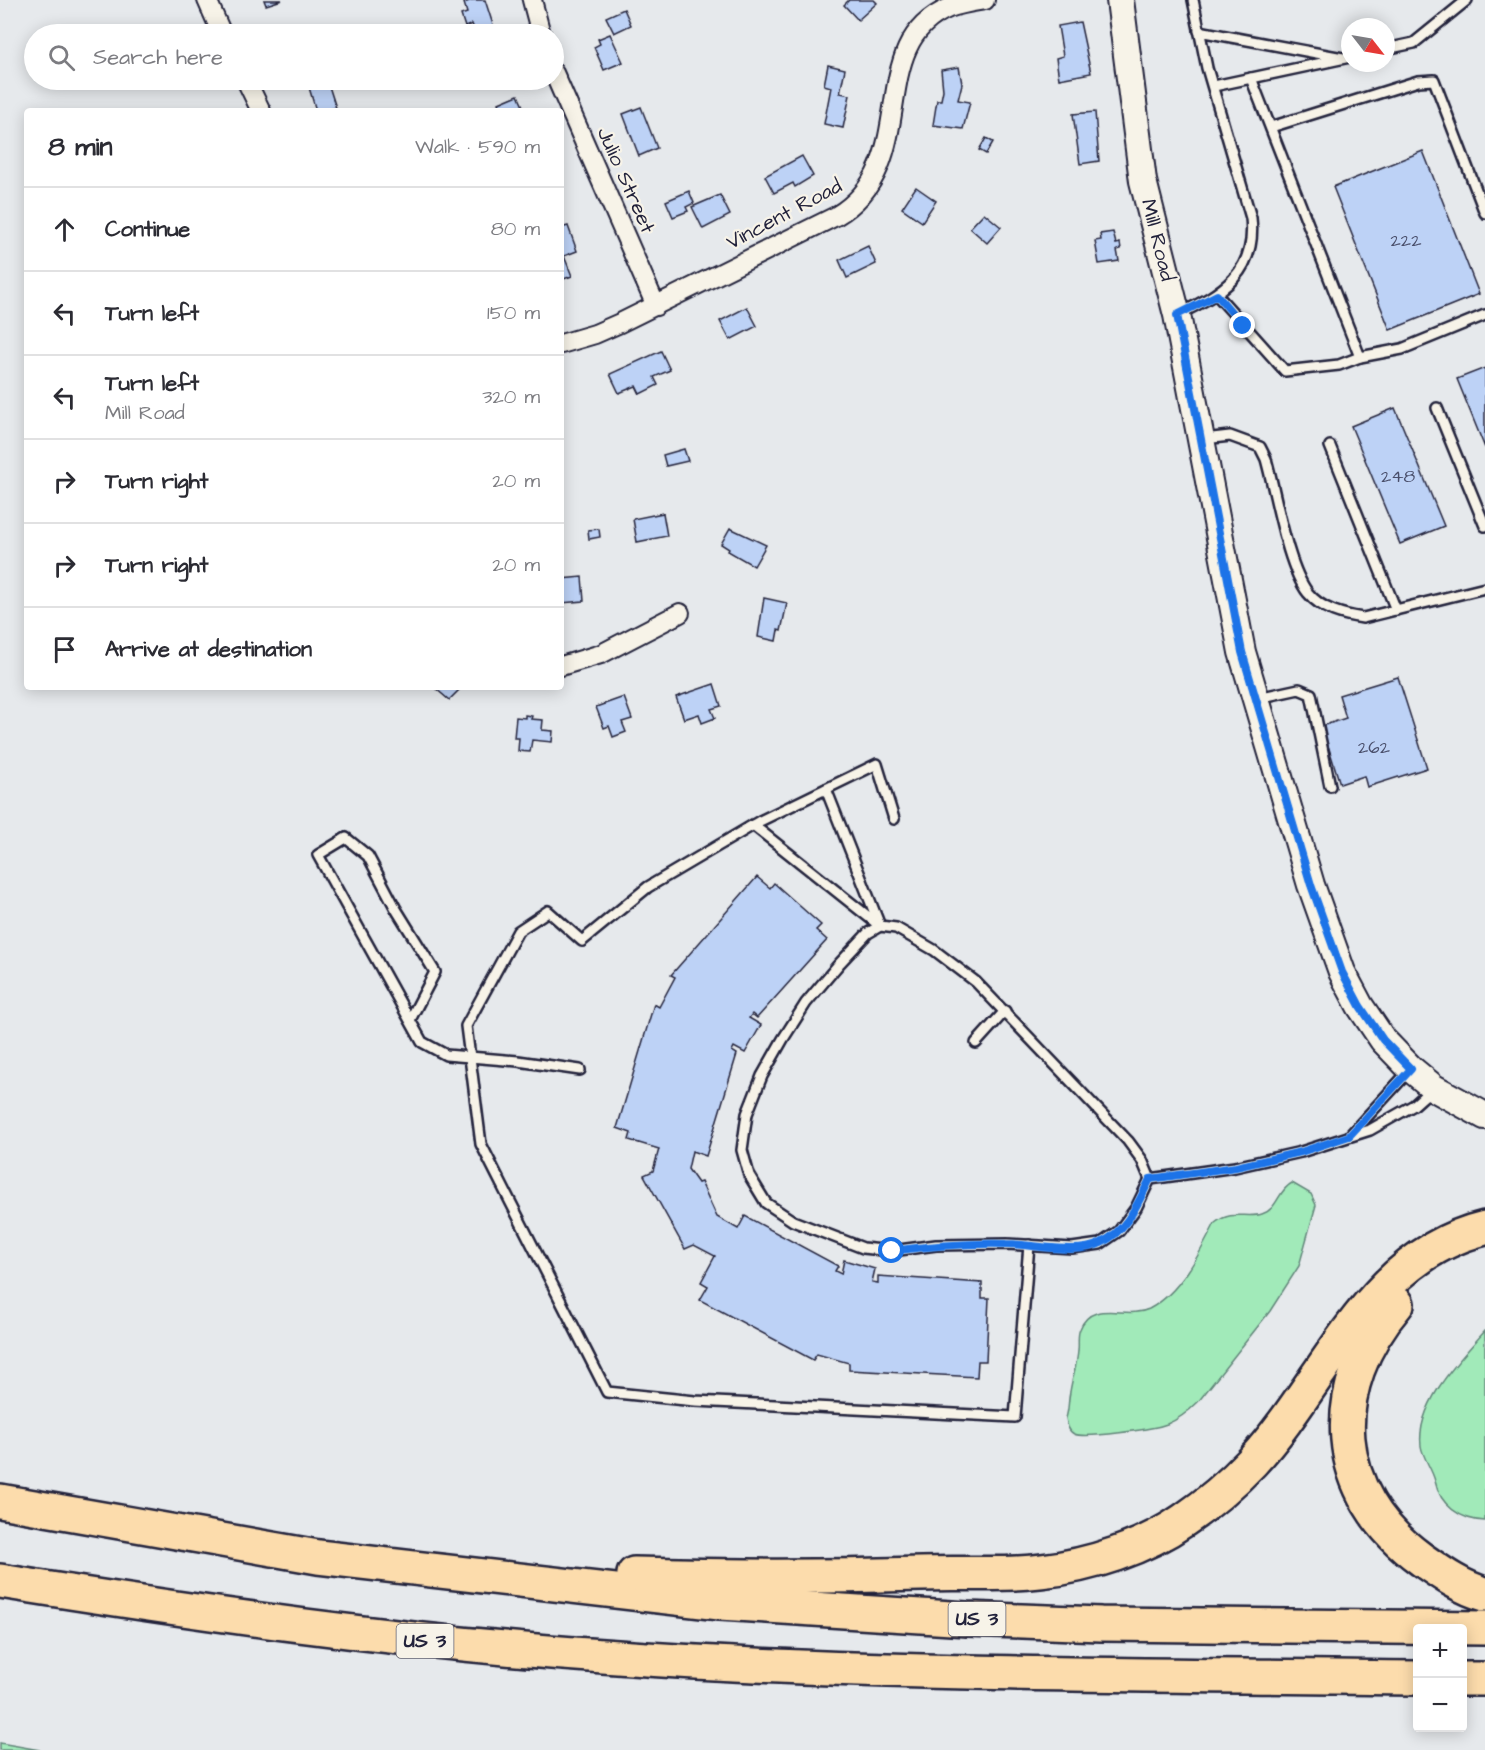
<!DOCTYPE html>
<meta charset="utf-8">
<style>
body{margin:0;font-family:"Architects Daughter",sans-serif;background:#f7f7f7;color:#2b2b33}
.controls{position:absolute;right:18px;bottom:18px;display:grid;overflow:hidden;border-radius:6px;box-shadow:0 3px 15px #0003}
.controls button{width:54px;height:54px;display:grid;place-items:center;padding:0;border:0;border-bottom:2px solid #e1e1e2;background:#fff;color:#2b2b33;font:30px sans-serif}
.compass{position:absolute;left:1341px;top:18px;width:54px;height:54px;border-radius:50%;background:#fff;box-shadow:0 3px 15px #0003;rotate:121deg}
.stop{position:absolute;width:18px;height:18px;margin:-14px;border:4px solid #1a73e8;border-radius:50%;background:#fff}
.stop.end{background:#1a73e8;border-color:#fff;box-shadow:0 2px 6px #0008}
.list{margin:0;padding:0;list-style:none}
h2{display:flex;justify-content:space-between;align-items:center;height:78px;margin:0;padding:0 24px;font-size:26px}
h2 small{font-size:20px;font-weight:400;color:#7c7c81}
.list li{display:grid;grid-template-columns:39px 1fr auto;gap:18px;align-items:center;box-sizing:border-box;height:84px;padding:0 24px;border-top:2px solid #e1e1e2}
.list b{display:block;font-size:22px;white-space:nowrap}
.list p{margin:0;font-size:20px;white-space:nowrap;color:#7c7c81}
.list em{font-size:20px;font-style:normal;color:#7c7c81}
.icon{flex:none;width:33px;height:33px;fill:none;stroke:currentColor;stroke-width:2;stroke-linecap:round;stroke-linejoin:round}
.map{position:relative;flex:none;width:1485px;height:1750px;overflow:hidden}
.search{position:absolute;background:#fff;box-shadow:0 3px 15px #0003;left:24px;top:24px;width:540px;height:66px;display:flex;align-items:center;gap:15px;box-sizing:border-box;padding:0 21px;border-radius:33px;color:#7c7c81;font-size:22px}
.panel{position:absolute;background:#fff;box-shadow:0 3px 15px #0003;left:24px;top:108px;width:540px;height:582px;border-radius:6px}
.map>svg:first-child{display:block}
.green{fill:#a1eab9;stroke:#62867a;stroke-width:1.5}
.building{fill:#bdd2f6;stroke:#22223b;stroke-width:1.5}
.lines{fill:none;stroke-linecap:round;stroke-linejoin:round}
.lane-casing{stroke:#22223b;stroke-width:14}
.street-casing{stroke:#22223b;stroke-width:22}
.secondary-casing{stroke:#22223b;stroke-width:30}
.highway-casing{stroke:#22223b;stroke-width:38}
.lane{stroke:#f7f3e8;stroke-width:9}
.street{stroke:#f7f3e8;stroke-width:18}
.secondary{stroke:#f7f3e8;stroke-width:26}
.highway{stroke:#fcdcac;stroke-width:33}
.route{stroke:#1a73e8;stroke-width:8}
.labels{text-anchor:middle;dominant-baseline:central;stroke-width:4.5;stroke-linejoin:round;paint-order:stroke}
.number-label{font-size:18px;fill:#494e6a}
.shield{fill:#f7f3e8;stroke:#62616f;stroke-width:1.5}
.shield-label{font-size:20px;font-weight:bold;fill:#22223b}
.street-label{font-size:21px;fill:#22223b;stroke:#f7f3e8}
</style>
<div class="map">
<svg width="1485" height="1750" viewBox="0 0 1485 1750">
<rect width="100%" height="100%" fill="#e6e9ec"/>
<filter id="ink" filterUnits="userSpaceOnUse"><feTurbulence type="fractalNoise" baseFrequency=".0167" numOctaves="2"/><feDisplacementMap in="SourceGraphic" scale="12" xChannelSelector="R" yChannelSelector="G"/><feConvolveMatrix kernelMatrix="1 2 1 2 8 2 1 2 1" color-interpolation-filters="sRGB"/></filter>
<g filter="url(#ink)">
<g class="green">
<path d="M 1292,1183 L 1311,1194 L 1316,1205 L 1299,1266 L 1270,1311 L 1198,1402 C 1189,1411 1179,1419 1167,1424 C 1154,1429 1085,1439 1074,1434 C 1068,1431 1067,1424 1066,1418 C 1069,1409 1068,1401 1070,1392 C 1072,1378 1077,1365 1078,1351 C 1079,1344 1077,1335 1080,1329 C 1092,1298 1126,1320 1149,1309 C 1180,1293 1200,1253 1215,1223 C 1233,1209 1246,1219 1262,1214 C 1278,1209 1278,1190 1292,1183 Z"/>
<path d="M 1485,1331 L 1485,1521 C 1460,1520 1440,1505 1435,1481 C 1432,1469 1423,1458 1421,1446 C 1416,1404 1459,1360 1485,1331 Z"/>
<path d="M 0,1743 L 40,1750 L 0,1750 Z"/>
</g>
<g class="building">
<path d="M 264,0 L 282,0 L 266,5 Z"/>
<path d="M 472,0 L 485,0 L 496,34 L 476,34 L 472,24 L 465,27 L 461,15 L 467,13 L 464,3 Z"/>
<path d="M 849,0 L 874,0 L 877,3 L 858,20 L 844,5 Z"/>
<path d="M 624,9 L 631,25 L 614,33 L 606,17 Z"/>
<path d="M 1080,22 L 1091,73 L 1059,79 L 1056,58 L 1063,56 L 1058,26 Z"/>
<path d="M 610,34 L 623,62 L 604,70 L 594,47 L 600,44 L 598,39 Z"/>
<path d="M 828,65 L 845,69 L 840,93 L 850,95 L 843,128 L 824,124 L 831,87 L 824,85 Z"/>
<path d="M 959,67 L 962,84 L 958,100 L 970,102 L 963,129 L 933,125 L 937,100 L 941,100 L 943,90 L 941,70 Z"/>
<path d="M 322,80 L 327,80 L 336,108 L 316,111 L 308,84 Z"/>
<path d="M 518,95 L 525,111 L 502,111 L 499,103 Z"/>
<path d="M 641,107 L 657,148 L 639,156 L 623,114 Z"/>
<path d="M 1095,112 L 1099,161 L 1080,164 L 1073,114 Z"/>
<path d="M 986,138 L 993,142 L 986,154 L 979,150 Z"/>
<path d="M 1423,151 L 1479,294 L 1390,330 L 1333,187 Z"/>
<path d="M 802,156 L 813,176 L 795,187 L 793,183 L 774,193 L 765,176 Z"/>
<path d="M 916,187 L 936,201 L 922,222 L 902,208 Z"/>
<path d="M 689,191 L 694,203 L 686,207 L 688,211 L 673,217 L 666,201 Z"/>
<path d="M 720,195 L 730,215 L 703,229 L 692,207 Z"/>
<path d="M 984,213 L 1001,227 L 987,243 L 970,228 Z"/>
<path d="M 568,226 L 577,251 L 564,256 L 572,276 L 561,280 L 561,228 Z"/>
<path d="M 1113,232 L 1116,244 L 1120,243 L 1121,249 L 1117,250 L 1119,261 L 1099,264 L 1095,241 L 1101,240 L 1100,234 Z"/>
<path d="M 868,246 L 876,264 L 847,278 L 839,260 Z"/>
<path d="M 747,307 L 757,326 L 730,340 L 720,321 Z"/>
<path d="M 661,351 L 670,370 L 654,377 L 658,385 L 640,394 L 636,386 L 619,393 L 610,374 Z"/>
<path d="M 1485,368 L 1485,448 L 1457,379 Z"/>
<path d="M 1395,408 L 1444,526 L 1400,544 L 1351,426 Z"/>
<path d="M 684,449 L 688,461 L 666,466 L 663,455 Z"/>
<path d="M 663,513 L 667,536 L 637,542 L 633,519 Z"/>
<path d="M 730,528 L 766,545 L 754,566 L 728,551 L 729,549 L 721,544 Z"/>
<path d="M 599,529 L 600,537 L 589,539 L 588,530 Z"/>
<path d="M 582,577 L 584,601 L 561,603 L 561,579 Z"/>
<path d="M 764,598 L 787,603 L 781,631 L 778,630 L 776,641 L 758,637 Z"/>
<path d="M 1398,677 L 1427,768 L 1367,787 L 1364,776 L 1340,784 L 1322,726 L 1346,718 L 1339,695 Z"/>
<path d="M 714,684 L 721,706 L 711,709 L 715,718 L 702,723 L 699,714 L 684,719 L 676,697 Z"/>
<path d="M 434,687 L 462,687 L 449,700 Z"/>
<path d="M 624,697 L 632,719 L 622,722 L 626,732 L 613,737 L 609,726 L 604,728 L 596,707 Z"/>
<path d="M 525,715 L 532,716 L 531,719 L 543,720 L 542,730 L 553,731 L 552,742 L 532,740 L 530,752 L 518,751 L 519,738 L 514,738 L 516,717 L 525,718 Z"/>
<path d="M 757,877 L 770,888 L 774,883 L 821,925 L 816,930 L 827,940 L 757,1018 L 752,1014 L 749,1018 L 761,1025 L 745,1053 L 734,1047 L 732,1051 L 737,1054 L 706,1156 L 692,1151 L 688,1169 L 698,1183 L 701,1182 L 717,1217 L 738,1229 L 745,1216 L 838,1266 L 835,1271 L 841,1274 L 844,1260 L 875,1269 L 872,1282 L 878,1283 L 878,1276 L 982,1283 L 982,1298 L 989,1298 L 986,1361 L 978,1361 L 977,1377 L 849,1370 L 849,1363 L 817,1354 L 813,1360 L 700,1300 L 708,1286 L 701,1282 L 715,1256 L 694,1245 L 685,1249 L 644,1175 L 653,1171 L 659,1149 L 629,1140 L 631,1133 L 617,1128 L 654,1004 L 659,1007 L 675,977 L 671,975 Z"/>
</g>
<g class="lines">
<g class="lane-casing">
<g id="lane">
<path d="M 1199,31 L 1343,58"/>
<path d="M 1386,49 L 1414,43 L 1467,0"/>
<path d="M 1251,78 L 1360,357 L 1402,349 L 1485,315"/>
<path d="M 1214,86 L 1350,57"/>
<path d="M 1271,127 L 1418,81 L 1434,80 L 1485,213"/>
<path d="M 1217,295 L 1285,371 L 1339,365 L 1360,357"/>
<path d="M 1179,314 C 1222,293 1257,273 1251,218 L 1207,68 L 1193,0"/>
<path d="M 1437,408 L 1485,526"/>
<path d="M 1204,439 L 1230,436 L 1260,447 L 1266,459 C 1276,494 1287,566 1308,593 C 1322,610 1343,615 1363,618 L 1485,588"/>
<path d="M 1330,446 L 1396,610"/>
<path d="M 1258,698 L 1299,689 L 1311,694 L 1330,786"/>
<path d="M 894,819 L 877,764 L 760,821 L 648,887 L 582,941 L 548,911 L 518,931 L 466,1026 L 481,1144 L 607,1392 L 695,1401 L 1015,1417 L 1029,1245"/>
<path d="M 753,825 L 880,926 L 826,789"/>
<path d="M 410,1020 L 435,972 L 396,909 L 368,856 L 346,838 L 318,855 L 422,1042 L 446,1055 L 518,1061 L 580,1070"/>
<path d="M 976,1043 L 1005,1011"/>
<path d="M 1351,1134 L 1410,1070"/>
<path d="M 1150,1179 L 1142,1160 L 1128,1141 L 976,982 L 934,950 L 896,928 L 880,926 L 868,933 L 839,964 L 806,1003 L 783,1039 L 762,1076 L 747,1114 L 742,1150 L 749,1175 L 766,1203 L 793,1221 L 863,1248 L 892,1251 L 936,1245 L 1007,1244 L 1072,1248 L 1100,1244 L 1119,1231 L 1136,1208 L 1150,1179 L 1235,1167 L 1301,1152 L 1370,1130 L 1414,1105 L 1433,1088"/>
</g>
</g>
<g class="street-casing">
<g id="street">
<path d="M 207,0 L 222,34"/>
<path d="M 532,0 L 541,34"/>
<path d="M 554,73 L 656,306"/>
<path d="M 246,80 L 261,111"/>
<path d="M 561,344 L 595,334 L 620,323 L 836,216 C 925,163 862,45 949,8 C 960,4 973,2 985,0"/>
<path d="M 561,666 L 601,654 L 680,613"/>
</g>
</g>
<g class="secondary-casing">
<path id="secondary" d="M 1120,0 L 1143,181 L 1177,315 L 1242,652 L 1311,885 L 1342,972 L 1360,1006 L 1383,1040 L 1411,1069 L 1434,1088 L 1485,1116"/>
</g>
<g class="highway-casing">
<g id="highway">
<path d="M 1397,1304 C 1325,1388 1330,1493 1421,1559 C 1441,1573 1462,1588 1485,1594"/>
<path d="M 0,1501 L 318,1557 L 720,1603 L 967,1619 L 1101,1624 L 1485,1628"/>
<path d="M 634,1574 C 730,1577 825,1577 921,1574 C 961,1572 1001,1576 1041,1571 C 1089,1566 1144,1548 1184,1520 C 1209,1503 1232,1483 1252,1462 C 1327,1381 1368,1256 1485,1228"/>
<path d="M 0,1581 C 200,1613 400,1642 603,1656 C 874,1676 1146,1674 1418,1678"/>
<path d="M 1462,1679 L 1485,1679"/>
</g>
</g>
<use href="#lane" class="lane"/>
<use href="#street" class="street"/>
<use href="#secondary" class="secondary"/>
<use href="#highway" class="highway"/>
</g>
</g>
<g class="lines" filter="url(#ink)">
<path class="route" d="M 892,1251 C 930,1246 968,1243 1006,1244 C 1033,1244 1077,1256 1101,1243 C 1127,1231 1138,1203 1150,1179 L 1236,1167 L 1301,1152 L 1349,1136 L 1411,1069 L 1383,1040 L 1360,1006 L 1342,972 L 1311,885 L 1242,652 L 1177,315 L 1217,295 L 1243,326"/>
</g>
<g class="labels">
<g class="number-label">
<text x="1406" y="240">222</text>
<text x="1398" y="476">248</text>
<text x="1374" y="747">262</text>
</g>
<g class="shield">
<rect x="948.5" y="1602" width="57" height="34" rx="4.5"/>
<rect x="396.5" y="1624" width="57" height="34" rx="4.5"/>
</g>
<g class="shield-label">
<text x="977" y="1619">US 3</text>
<text x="425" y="1641">US 3</text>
</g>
<g class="street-label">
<text transform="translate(626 180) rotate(66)">Julio Street</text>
<text transform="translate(784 214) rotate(-28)">Vincent Road</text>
<text transform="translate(1158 240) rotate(76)">Mill Road</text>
</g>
</g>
</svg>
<div class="controls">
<button>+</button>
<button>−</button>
</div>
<svg class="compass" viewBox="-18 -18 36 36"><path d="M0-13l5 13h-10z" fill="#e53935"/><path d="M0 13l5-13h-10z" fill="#7c7c81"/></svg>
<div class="stop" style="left:892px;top:1251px"></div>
<div class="stop end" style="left:1243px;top:326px"></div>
<div class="search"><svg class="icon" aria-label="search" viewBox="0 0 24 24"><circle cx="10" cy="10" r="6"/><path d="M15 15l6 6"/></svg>Search here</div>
<section class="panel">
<h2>8 min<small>Walk · 590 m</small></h2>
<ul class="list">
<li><svg class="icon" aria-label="ahead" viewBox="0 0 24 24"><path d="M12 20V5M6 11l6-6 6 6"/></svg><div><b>Continue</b></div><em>80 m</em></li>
<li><svg class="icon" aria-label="left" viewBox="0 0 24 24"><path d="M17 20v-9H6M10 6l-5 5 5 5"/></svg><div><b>Turn left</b></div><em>150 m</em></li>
<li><svg class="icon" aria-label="left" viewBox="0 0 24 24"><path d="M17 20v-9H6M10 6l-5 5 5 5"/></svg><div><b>Turn left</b><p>Mill Road</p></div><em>320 m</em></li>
<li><svg class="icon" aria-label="right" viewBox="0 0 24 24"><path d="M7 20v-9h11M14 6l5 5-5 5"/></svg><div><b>Turn right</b></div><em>20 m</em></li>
<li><svg class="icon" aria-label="right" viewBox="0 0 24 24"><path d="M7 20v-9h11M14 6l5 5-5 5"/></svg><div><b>Turn right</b></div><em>20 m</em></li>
<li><svg class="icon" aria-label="arrive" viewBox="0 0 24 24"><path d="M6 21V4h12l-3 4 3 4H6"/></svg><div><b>Arrive at destination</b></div></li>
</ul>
</section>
</div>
